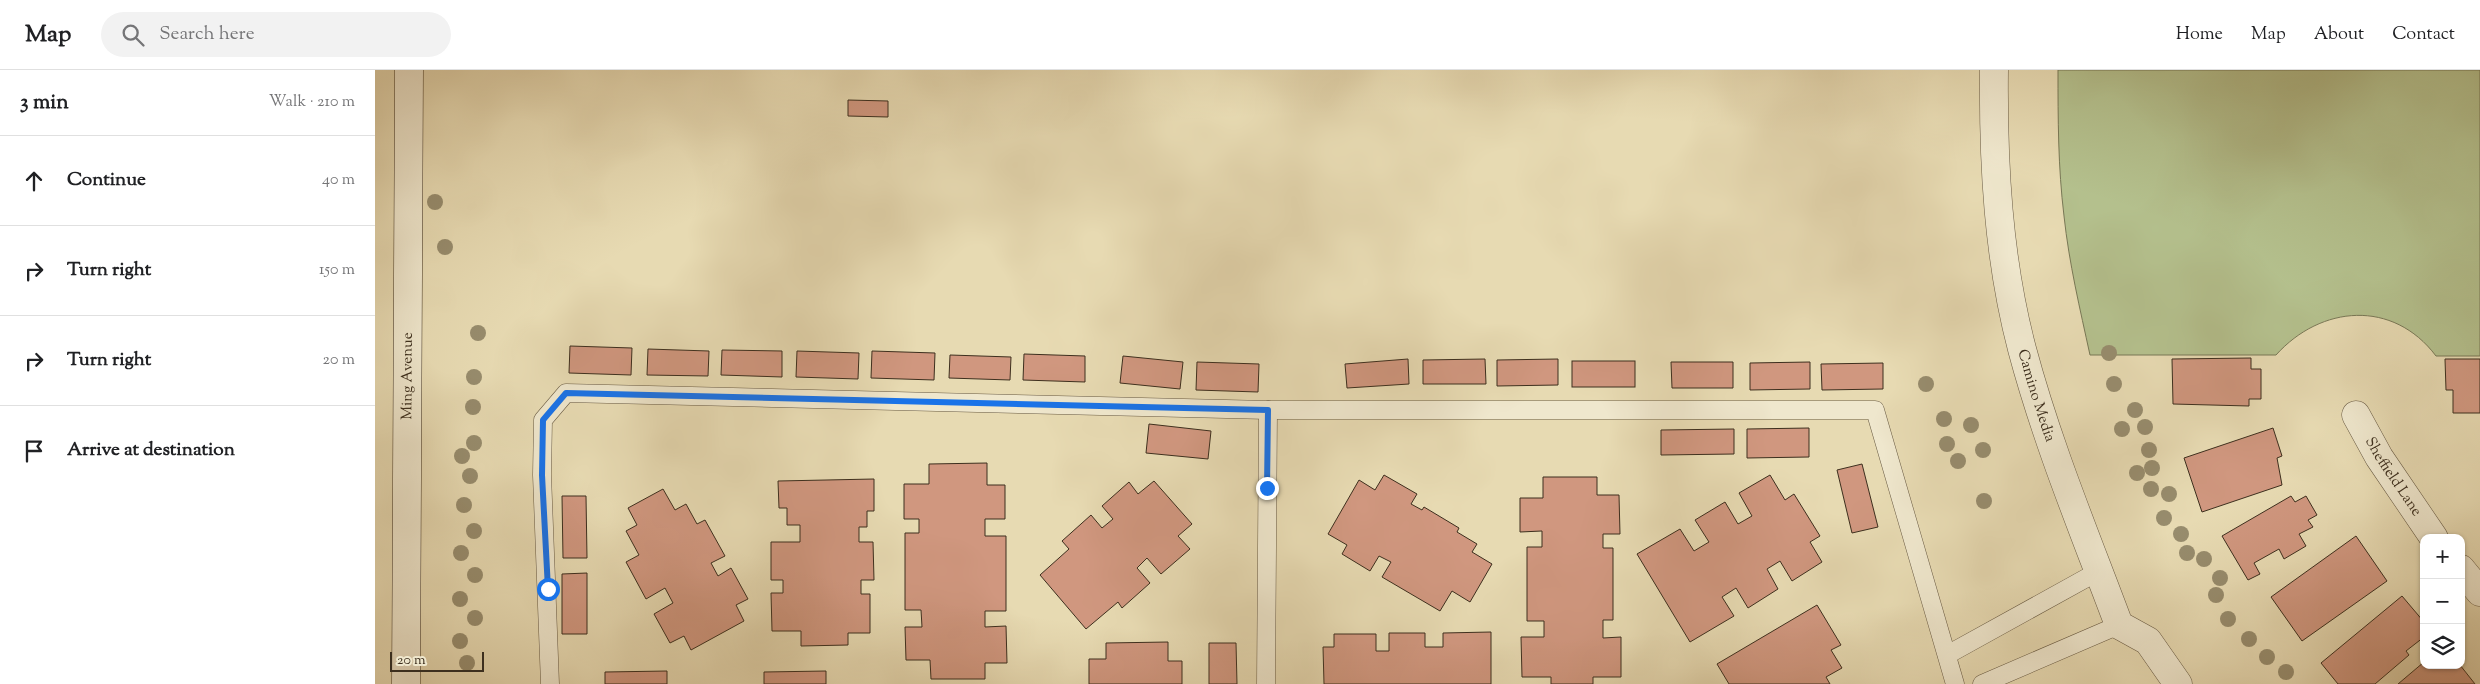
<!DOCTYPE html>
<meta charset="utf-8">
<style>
body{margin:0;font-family:"Sorts Mill Goudy",serif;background:#f2f2f2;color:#202124}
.controls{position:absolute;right:15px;bottom:15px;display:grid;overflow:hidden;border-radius:10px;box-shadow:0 1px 4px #0004}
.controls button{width:45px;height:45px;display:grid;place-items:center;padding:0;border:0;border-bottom:1px solid #e0e0e0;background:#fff;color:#202124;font:25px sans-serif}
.scale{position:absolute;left:15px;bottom:12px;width:94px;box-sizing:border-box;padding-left:5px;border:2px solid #3d2f1e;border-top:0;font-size:14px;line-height:18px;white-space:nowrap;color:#3d2f1e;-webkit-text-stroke:4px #efe7cd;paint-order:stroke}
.stop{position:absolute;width:15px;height:15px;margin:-11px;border:4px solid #1a73e8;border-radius:50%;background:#fff}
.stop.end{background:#1a73e8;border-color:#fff;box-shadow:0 1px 5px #0008}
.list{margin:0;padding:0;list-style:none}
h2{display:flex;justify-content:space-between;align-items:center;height:65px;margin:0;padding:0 20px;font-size:21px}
h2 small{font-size:16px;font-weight:400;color:#757577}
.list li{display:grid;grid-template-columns:32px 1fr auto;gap:15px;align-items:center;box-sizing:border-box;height:90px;padding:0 20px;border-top:1px solid #e0e0e0}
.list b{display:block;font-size:19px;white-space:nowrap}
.list em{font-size:16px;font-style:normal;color:#757577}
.icon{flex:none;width:28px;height:28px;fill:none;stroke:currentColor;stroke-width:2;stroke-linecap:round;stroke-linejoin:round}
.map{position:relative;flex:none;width:2105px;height:614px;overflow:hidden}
header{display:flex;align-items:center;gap:30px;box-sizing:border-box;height:70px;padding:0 25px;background:#fff;border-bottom:1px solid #e0e0e0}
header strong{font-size:24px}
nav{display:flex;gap:28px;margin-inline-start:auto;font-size:18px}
.search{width:350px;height:45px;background:#f2f2f2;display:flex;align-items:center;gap:12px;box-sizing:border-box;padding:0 18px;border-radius:28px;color:#757577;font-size:19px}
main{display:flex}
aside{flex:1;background:#fff}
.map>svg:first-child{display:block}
.green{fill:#b4c08d;stroke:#787856}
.building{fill:#d0977f;stroke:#3d2f1e}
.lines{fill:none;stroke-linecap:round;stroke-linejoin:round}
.service-casing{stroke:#685a43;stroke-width:19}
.minor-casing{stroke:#685a43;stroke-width:29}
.tertiary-casing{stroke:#685a43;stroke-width:29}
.secondary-casing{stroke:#3d2f1e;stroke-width:29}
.service{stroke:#efe7cd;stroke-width:18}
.minor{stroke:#efe7cd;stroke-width:28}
.tertiary{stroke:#efe7cd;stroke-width:28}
.secondary{stroke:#efe7cd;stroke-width:28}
.tree{fill:#978c6d}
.route{stroke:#1a73e8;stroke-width:6}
.labels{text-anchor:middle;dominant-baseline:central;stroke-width:4;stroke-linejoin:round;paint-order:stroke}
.street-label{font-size:15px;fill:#3d2f1e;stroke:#efe7cd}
</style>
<header>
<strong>Map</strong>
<div class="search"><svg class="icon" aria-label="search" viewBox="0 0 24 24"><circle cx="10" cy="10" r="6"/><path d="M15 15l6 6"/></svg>Search here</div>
<nav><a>Home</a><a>Map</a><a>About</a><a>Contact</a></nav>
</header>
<main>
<aside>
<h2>3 min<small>Walk · 210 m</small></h2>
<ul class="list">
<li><svg class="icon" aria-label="ahead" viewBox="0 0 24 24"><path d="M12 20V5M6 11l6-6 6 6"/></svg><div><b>Continue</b></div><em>40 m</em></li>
<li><svg class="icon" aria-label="right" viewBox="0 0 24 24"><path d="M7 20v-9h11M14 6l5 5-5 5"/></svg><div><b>Turn right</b></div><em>150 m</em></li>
<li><svg class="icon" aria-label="right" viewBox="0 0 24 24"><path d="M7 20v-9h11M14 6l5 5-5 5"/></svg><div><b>Turn right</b></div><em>20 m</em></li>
<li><svg class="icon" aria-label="arrive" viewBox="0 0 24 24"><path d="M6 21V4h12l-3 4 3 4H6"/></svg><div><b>Arrive at destination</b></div></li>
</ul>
</aside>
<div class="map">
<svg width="2105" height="614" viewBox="0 0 2105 614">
<rect width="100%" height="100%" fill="#e7dab2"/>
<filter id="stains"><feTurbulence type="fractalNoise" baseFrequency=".004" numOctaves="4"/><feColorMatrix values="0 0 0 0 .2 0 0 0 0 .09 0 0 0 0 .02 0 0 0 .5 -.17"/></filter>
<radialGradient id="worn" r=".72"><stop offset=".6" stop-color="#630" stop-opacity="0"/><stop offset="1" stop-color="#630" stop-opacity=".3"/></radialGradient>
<path class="green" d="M 1683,0 L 2105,0 L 2105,286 L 2061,286 C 2018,229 1946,235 1901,285 L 1715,285 C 1705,239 1694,193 1689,146 C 1683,97 1683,49 1683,0 Z"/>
<g class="building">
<path d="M 473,30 L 513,31 L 513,47 L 473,46 Z"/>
<path d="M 195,276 L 257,278 L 256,305 L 194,303 Z"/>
<path d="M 273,279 L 334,281 L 333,306 L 272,305 Z"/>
<path d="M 347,280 L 407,281 L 407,307 L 346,305 Z"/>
<path d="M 422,281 L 484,283 L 483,309 L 421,307 Z"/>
<path d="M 497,281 L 560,283 L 559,310 L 496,308 Z"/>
<path d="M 649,284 L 710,286 L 710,312 L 648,310 Z"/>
<path d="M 575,285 L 636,287 L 635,310 L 574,308 Z"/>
<path d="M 748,286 L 808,292 L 805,319 L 745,313 Z"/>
<path d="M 1876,288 L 1876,299 L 1886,299 L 1886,329 L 1874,329 L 1874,336 L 1798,334 L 1797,289 Z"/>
<path d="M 1033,289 L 1034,314 L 972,318 L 970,294 Z"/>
<path d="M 1110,289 L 1111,314 L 1048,314 L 1048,290 Z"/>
<path d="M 1183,289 L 1183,315 L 1122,316 L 1122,290 Z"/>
<path d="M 2070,289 L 2105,289 L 2105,343 L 2078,343 L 2078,320 L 2071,320 Z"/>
<rect x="1197" y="291" width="63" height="26"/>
<path d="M 822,292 L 884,294 L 883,322 L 821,320 Z"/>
<path d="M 1296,292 L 1358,292 L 1358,318 L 1297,318 Z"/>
<path d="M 1435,292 L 1435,319 L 1375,320 L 1375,293 Z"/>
<path d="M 1508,293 L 1508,319 L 1447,320 L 1446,294 Z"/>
<path d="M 774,354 L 836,361 L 833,389 L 771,383 Z"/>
<path d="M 1434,358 L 1434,387 L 1372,388 L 1372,359 Z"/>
<path d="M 1898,358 L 1907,386 L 1902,388 L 1907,415 L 1827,442 L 1809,388 Z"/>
<path d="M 1359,359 L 1359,384 L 1286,385 L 1286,360 Z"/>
<path d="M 612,393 L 612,415 L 630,415 L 630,449 L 610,449 L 610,466 L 631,466 L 631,541 L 610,541 L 610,557 L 631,556 L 632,593 L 610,593 L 610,609 L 556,609 L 555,590 L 531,590 L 530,557 L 547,557 L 546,540 L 530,540 L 530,463 L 544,463 L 544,449 L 529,449 L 529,414 L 554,414 L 554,394 Z"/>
<path d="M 1487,394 L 1503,457 L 1477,463 L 1462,400 Z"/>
<path d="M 1009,405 L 1042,424 L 1036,434 L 1047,440 L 1049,437 L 1084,458 L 1082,462 L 1102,474 L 1097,482 L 1117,494 L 1095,532 L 1077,521 L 1065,541 L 1007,507 L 1016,492 L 1004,486 L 995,501 L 967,484 L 972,475 L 953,464 L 984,410 L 1000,420 Z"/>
<path d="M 1395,405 L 1410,430 L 1419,424 L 1445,466 L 1435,472 L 1447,492 L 1417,511 L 1405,491 L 1392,499 L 1403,519 L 1373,538 L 1361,518 L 1347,527 L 1359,546 L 1315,572 L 1262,484 L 1305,459 L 1319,481 L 1334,472 L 1320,450 L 1350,432 L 1363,454 L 1377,446 L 1364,423 Z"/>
<path d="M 1168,407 L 1222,407 L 1222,425 L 1244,425 L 1245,464 L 1228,464 L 1228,478 L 1238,478 L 1238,550 L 1228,550 L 1228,568 L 1246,567 L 1246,607 L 1218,607 L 1218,614 L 1176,614 L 1176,607 L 1147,607 L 1146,567 L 1169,567 L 1169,551 L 1152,551 L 1152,477 L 1167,477 L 1167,461 L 1145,462 L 1145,428 L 1168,428 Z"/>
<path d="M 499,409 L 499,441 L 492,441 L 492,457 L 484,457 L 484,472 L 498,472 L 499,510 L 486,510 L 486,524 L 495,524 L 495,563 L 473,563 L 473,575 L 426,576 L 426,561 L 397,561 L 396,523 L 408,523 L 408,510 L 396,510 L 396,472 L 425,472 L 425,455 L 412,455 L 412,438 L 404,438 L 403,411 Z"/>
<path d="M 779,411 L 817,454 L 803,466 L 815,479 L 786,504 L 772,488 L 762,498 L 775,513 L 747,538 L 743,532 L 711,559 L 665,505 L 694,479 L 687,471 L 716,445 L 727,458 L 738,449 L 727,436 L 754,412 L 763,424 Z"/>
<path d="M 288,419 L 300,440 L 311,434 L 322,454 L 330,450 L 350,486 L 336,493 L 343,506 L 356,498 L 373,529 L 361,535 L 369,551 L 316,580 L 309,566 L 295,573 L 279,544 L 298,533 L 290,518 L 271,529 L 251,492 L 264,485 L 251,461 L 262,455 L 253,438 Z"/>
<path d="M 187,426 L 211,426 L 212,488 L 188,488 Z"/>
<path d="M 1916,426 L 1920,432 L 1931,426 L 1942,445 L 1933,450 L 1938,457 L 1924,464 L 1931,476 L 1909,489 L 1904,479 L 1879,493 L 1885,504 L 1873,510 L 1847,466 Z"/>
<path d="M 1981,466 L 2012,511 L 1927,571 L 1896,527 Z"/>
<path d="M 212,503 L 212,564 L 187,564 L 187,504 Z"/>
<path d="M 2027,526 L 2049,552 L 2049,567 L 2031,581 L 2034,585 L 2000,614 L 1963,614 L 1946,593 Z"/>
<path d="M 1442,535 L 1466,575 L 1456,580 L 1467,598 L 1451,607 L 1455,614 L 1354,614 L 1342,594 Z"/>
<path d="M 1116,562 L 1116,614 L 949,614 L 948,577 L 959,577 L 959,564 L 1001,564 L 1001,581 L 1014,581 L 1014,563 L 1050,563 L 1050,577 L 1068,577 L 1068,563 Z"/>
<path d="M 793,572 L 793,591 L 807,591 L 807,614 L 714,614 L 714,589 L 731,589 L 731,573 Z"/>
<path d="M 834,573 L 861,573 L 862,614 L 834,614 Z"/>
<path d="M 2049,592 L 2049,595 L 2085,595 L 2100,614 L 2023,614 Z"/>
<path d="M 292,601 L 292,614 L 230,614 L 230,602 Z"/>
<path d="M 451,601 L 451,614 L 389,614 L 389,602 Z"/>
</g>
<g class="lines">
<g class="service-casing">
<g id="service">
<path d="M 1572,585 L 1724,501"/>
<path d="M 175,614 L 167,405 L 168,350 L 191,323 L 893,340 L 1500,340 L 1580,614"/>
<path d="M 891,614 L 893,340"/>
<path d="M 1607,614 L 1744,555"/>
</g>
</g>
<g class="minor-casing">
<g id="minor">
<path id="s1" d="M 1981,345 L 2004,387 L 2059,468"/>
<path d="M 2086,499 L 2105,522"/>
</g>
</g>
<g class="tertiary-casing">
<g id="tertiary">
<path id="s2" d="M 1619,0 C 1618,93 1623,188 1647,279 C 1672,373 1710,464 1744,555 L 1773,571 L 1803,614"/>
</g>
</g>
<g class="secondary-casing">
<g id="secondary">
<path id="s3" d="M 31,614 L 34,0"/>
</g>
</g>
<use href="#service" class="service"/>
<use href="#minor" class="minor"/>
<use href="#tertiary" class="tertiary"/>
<use href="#secondary" class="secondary"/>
</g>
<g class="tree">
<circle cx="60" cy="132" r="8"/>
<circle cx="70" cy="177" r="8"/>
<circle cx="103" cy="263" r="8"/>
<circle cx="1734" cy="283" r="8"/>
<circle cx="99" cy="307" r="8"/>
<circle cx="1551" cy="314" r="8"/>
<circle cx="1739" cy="314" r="8"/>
<circle cx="98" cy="337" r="8"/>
<circle cx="1760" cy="340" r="8"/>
<circle cx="1569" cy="349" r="8"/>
<circle cx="1596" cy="355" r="8"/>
<circle cx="1770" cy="357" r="8"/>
<circle cx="1747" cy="359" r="8"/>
<circle cx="99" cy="373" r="8"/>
<circle cx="1572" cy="374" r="8"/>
<circle cx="1608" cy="380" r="8"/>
<circle cx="1774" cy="380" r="8"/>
<circle cx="87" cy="386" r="8"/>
<circle cx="1583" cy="391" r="8"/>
<circle cx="1777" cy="398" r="8"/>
<circle cx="1762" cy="403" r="8"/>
<circle cx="95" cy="406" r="8"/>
<circle cx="1776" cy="419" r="8"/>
<circle cx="1794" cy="424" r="8"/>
<circle cx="1609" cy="431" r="8"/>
<circle cx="89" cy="435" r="8"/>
<circle cx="1789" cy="448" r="8"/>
<circle cx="99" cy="461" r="8"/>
<circle cx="1806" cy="464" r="8"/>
<circle cx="86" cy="483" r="8"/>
<circle cx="1812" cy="483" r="8"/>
<circle cx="1829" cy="489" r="8"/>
<circle cx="100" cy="505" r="8"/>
<circle cx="1845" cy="508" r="8"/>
<circle cx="1841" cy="525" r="8"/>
<circle cx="85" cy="529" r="8"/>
<circle cx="100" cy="548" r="8"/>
<circle cx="1853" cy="549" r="8"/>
<circle cx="1874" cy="569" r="8"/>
<circle cx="85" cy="571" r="8"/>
<circle cx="1892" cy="587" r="8"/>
<circle cx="92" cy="593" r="8"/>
<circle cx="1911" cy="602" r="8"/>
</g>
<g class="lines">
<path class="route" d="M 173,519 L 167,405 L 168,350 L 191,323 L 893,340 L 892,418"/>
</g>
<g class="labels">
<g class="street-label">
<text stroke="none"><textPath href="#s3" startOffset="308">Ming Avenue</textPath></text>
<text stroke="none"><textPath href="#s2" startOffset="330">Camino Media</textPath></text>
<text stroke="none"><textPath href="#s1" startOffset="72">Sheffield Lane</textPath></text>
</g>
</g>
<rect width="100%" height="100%" filter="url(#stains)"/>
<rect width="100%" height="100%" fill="url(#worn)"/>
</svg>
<div class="controls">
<button>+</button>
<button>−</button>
<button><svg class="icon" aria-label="layers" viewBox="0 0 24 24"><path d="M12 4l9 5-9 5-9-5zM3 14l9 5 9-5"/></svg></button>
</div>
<div class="scale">20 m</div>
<div class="stop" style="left:173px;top:519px"></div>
<div class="stop end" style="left:892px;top:418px"></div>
</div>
</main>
